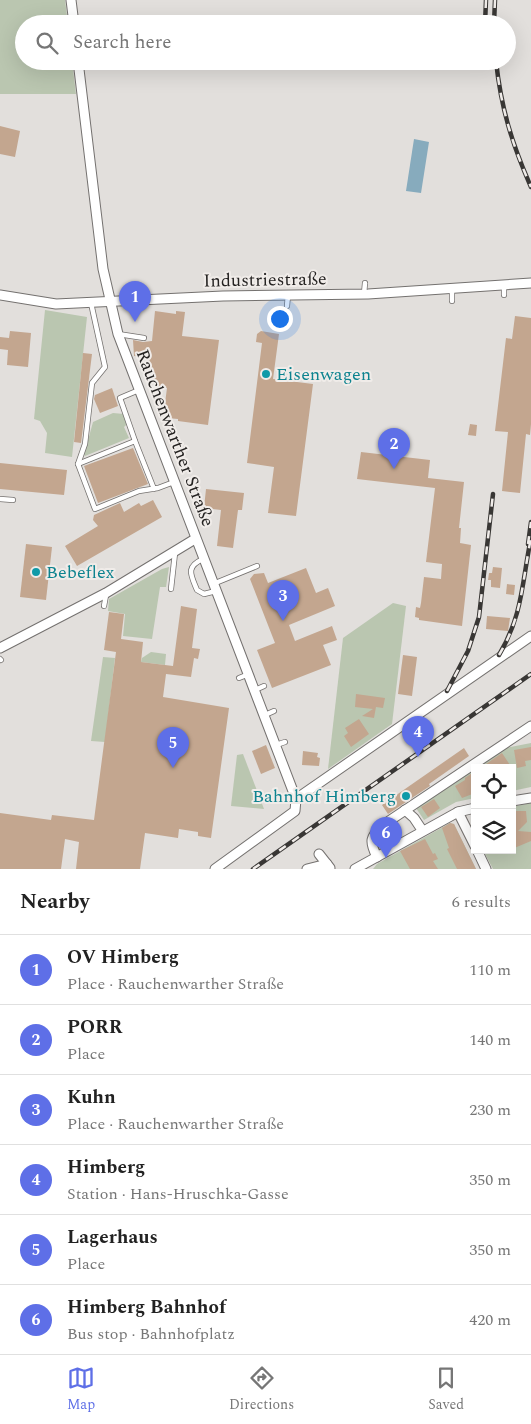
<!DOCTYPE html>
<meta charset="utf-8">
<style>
body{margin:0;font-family:Spectral,serif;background:#f2f2f2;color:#222}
.controls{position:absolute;right:15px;bottom:15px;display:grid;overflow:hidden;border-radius:0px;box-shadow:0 5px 20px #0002}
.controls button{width:45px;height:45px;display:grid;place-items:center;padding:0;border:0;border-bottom:1px solid #e0e0e0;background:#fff;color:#222;font:25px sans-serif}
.you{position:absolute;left:279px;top:318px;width:18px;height:18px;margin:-12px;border:4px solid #fff;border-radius:50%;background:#1a73e8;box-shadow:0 0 0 8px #1a73e833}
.badge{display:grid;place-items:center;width:32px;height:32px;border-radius:50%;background:#5e6fe7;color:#fff;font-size:16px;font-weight:700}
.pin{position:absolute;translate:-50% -41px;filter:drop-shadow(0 1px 2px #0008)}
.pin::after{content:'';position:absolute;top:26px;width:18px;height:15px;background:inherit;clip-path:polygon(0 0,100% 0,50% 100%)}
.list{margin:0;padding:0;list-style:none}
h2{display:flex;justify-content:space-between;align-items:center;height:65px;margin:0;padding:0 20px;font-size:21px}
h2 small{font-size:16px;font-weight:400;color:#767676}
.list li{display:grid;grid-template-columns:32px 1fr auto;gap:15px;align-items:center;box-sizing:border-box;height:70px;padding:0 20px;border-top:1px solid #e0e0e0}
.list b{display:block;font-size:19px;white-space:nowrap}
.list p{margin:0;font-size:16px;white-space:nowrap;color:#767676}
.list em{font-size:16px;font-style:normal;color:#767676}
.icon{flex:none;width:28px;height:28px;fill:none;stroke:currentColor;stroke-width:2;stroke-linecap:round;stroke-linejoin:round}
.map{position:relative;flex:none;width:531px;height:869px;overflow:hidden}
.search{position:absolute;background:#fff;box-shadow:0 5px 20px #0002;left:15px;right:15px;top:15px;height:55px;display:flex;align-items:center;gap:12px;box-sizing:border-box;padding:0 18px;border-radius:28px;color:#767676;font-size:19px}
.sheet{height:485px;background:#fff}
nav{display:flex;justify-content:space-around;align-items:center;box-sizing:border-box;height:70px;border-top:1px solid #e0e0e0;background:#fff;font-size:14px;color:#767676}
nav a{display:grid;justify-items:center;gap:2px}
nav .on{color:#5e6fe7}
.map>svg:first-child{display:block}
.green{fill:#bac6b0}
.water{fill:#87abbd}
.building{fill:#c3a68f}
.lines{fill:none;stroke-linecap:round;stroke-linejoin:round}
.lane-casing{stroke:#74716f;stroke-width:6}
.street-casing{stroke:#74716f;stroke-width:11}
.lane{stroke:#fff;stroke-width:4.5}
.street{stroke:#fff;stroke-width:9}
.rail-casing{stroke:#393735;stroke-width:4.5}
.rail{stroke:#f0ece9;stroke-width:2.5;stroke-dasharray:8;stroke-linecap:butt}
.culture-dot{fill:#0f9aa8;stroke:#f0ece9;stroke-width:2}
.labels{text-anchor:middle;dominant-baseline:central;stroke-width:4;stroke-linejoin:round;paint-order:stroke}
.street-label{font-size:18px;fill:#242221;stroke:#f0ece9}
.culture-label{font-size:18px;fill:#0d838f;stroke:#f0ece9;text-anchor:start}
</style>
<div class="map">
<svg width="531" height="869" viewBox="0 0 531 869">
<rect width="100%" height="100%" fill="#e2dfdc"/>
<g class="green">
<path d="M 0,0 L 65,0 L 68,24 L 24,24 L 24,61 L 72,61 L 76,94 L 0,94 Z"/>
<path d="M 45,310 L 87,317 L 72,457 L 45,453 L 47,433 L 40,421 L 34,419 Z"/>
<path d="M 113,413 L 124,414 L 127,424 L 124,427 L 129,438 L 85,456 L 84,455 L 93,422 Z"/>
<path d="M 169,567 L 166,587 L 160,587 L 152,639 L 123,636 L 125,614 L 108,611 L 109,599 L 162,569 Z"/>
<path d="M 393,603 L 406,606 L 392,724 L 328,769 L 343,638 Z"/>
<path d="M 151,652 L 166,654 L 165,665 L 141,662 L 142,658 Z"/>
<path d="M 103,657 L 115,658 L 105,742 L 91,741 Z"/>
<path d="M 531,743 L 531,787 L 512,791 L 512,768 L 475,768 L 505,748 Z"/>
<path d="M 243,754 L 264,809 L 231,806 L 237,755 Z"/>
<path d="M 475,768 L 475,798 L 456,802 L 424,820 L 416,808 Z"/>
<path d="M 531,803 L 531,869 L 493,869 L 483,850 L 512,850 L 512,807 Z"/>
<path d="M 450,823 L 454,824 L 476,869 L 373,869 L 377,864 Z"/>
</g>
<path class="water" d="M 414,139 L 429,142 L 421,193 L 406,191 Z"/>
<g class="building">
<path d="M 0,126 L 20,131 L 15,157 L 0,154 Z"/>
<path d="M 155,311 L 176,314 L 176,311 L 185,312 L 182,336 L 219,340 L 208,425 L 178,421 L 178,419 L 167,418 L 168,411 L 164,411 L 167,388 L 154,386 L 155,379 L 151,378 L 152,371 L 148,370 L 150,358 L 134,356 L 133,340 L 143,342 L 152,341 Z"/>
<path d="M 515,316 L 531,318 L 531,424 L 530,435 L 526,434 L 520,493 L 502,491 L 508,432 L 495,431 L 506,338 L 512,339 Z"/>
<path d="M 10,331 L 31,333 L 28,367 L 7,365 L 8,350 L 0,349 L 0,337 L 9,338 Z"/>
<path d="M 261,331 L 279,334 L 273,379 L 313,384 L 296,516 L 268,513 L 274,467 L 247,463 L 262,343 L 256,342 L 257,334 Z"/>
<path d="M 83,353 L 92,354 L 81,443 L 74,442 Z"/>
<path d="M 112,388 L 118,406 L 100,413 L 94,399 L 95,395 Z"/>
<path d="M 470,424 L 477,425 L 476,436 L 468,435 Z"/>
<path d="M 133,448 L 148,484 L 98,503 L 84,466 Z"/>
<path d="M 361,452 L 430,460 L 428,478 L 464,482 L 459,528 L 461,528 L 460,543 L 471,545 L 462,626 L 419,620 L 419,618 L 415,617 L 416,607 L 420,608 L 421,603 L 424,577 L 441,579 L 442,564 L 426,562 L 435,488 L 357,479 Z"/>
<path d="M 0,463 L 67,470 L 64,495 L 0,489 Z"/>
<path d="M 206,489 L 244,493 L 242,510 L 238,510 L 233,548 L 217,546 L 221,510 L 204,508 Z"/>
<path d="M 153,500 L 162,517 L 77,566 L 65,546 L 98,526 L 93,520 L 94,515 L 120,503 L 124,512 L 139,503 L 141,506 Z"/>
<path d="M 26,544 L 52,547 L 46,600 L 20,597 Z"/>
<path d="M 493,567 L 502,568 L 500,588 L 491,587 L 491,580 L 488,580 L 489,573 L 492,573 Z"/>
<path d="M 306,568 L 316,593 L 328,588 L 335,606 L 289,625 L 295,641 L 332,626 L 337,640 L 323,645 L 331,665 L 272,688 L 257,650 L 275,643 L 250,579 L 254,574 L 264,573 L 268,583 Z"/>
<path d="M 507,584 L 515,585 L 514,595 L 506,594 Z"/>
<path d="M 181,606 L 197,609 L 192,648 L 200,649 L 198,659 L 194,658 L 191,677 L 166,674 L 163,697 L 229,708 L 211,838 L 198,836 L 198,832 L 179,829 L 178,838 L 145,833 L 140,869 L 76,869 L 79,842 L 65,839 L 61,869 L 0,869 L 0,813 L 51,820 L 52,815 L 94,820 L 116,652 L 104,650 L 109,612 L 124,614 L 121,639 L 143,642 L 141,662 L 173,666 Z"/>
<path d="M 487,616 L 510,618 L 508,631 L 486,629 Z"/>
<path d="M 403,655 L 417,657 L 412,696 L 398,694 Z"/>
<path d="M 356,694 L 385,698 L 383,708 L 376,707 L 374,718 L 362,716 L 373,709 L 355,707 Z"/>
<path d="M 359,719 L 369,734 L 351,747 L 344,736 L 348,733 L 345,728 Z"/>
<path d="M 266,745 L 275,768 L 261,774 L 252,751 Z"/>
<path d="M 531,747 L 531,760 L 525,761 L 526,766 L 517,768 L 514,750 Z"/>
<path d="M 464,748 L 469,756 L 429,784 L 430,786 L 388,814 L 382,805 Z"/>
<path d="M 303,751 L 318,753 L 317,757 L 320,758 L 319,766 L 302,765 Z"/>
<path d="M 502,753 L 512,768 L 480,768 L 489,762 Z"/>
<path d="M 475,771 L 475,793 L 462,798 L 455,786 L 465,780 L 465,778 Z"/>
<path d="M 434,799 L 440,808 L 428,817 L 421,807 Z"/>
<path d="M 512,811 L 526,811 L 527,822 L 518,831 L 531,832 L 531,841 L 512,849 Z"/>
<path d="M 450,823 L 454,824 L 476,869 L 457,869 L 447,849 L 449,848 L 442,828 Z"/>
<path d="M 425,839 L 433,854 L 435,853 L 438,859 L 433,861 L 438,869 L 410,869 L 400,851 Z"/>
</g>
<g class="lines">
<g class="lane-casing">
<g id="lane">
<path d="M 504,285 L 504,295"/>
<path d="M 364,294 L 365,283"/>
<path d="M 452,301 L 452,288"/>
<path d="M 287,306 L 288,295"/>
<path d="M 118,334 L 144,338"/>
<path d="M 135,441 L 120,398 L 139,390"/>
<path d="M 78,464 L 85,444 L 92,383 L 105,367 L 91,303"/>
<path d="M 154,489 L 135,441 L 78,464 L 95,509 L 139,491 L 158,488 L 174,482"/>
<path d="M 0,499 L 13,500"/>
<path d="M 203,559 C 185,567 191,575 197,590 L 204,594 L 216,591"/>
<path d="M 213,584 L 257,566"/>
<path d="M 171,589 L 175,553"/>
<path d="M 104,606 L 106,595"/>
<path d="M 0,659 L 1,660"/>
<path d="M 239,678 L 249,674"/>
<path d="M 255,690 L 264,686"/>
<path d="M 265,715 L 274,711"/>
<path d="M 276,745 L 285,742"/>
</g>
</g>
<g class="street-casing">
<g id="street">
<path d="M 71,0 L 74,24"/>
<path d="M 78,61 L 103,269 L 118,334 L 296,799 L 295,811 L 215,869"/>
<path d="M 0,295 L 56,304 L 223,296 L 368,294 L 531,283"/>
<path d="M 0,648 L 106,593 L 195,539"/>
<path d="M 296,799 L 531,636"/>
<path d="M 512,801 L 531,798"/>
<path d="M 405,810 L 414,818 L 422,830"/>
<path d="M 458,812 L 475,846"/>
<path d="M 477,850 L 486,869"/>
<path d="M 319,854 L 330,868"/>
<path d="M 377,857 C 369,841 370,837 383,825 L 531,726"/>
<path d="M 307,869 L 327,864"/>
<path d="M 355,869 L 458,812 L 475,808"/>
</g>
</g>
<use href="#lane" class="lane"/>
<use href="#street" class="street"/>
<g class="rail-casing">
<g id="rail">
<path d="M 485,24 L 486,0"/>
<path d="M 494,24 L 495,0"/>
<path d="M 496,61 C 501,108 512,144 531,187"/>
<path d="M 528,544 L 531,522"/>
<path d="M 499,655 C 523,615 522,581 531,538"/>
<path d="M 447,691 L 468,651 L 479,617 L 493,494"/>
<path d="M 253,869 L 531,674"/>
</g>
</g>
<use href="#rail" class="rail"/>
</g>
<g class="culture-dot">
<circle cx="266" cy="374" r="5"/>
<circle cx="36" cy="572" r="5"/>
<circle cx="406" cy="796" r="5"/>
</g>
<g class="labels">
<g class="street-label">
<text transform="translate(265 280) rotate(-1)">Industriestraße</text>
<text transform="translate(175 438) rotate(69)">Rauchenwarther Straße</text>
</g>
<g class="culture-label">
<text x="276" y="374">Eisenwagen</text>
<text x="46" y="572">Bebeflex</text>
<text x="396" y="796" text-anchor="end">Bahnhof Himberg</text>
</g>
</g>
</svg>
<div class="controls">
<button><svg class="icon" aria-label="locate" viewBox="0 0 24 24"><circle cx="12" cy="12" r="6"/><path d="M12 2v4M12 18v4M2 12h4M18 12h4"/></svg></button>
<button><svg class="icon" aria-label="layers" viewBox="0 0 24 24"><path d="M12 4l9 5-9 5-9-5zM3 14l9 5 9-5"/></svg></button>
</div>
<div class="you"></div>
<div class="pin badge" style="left:135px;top:322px">1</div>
<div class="pin badge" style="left:394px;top:469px">2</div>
<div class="pin badge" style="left:283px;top:621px">3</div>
<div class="pin badge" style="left:418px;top:757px">4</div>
<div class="pin badge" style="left:173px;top:768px">5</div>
<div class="pin badge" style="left:386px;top:858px">6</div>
<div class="search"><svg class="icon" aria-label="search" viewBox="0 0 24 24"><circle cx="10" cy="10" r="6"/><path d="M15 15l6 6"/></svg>Search here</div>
</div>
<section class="sheet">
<h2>Nearby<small>6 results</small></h2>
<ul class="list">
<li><span class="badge">1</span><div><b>OV Himberg</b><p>Place · Rauchenwarther Straße</p></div><em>110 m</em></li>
<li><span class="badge">2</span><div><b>PORR</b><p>Place</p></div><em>140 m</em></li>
<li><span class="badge">3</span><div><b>Kuhn</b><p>Place · Rauchenwarther Straße</p></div><em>230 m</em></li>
<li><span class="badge">4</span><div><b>Himberg</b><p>Station · Hans-Hruschka-Gasse</p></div><em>350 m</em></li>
<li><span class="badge">5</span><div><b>Lagerhaus</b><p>Place</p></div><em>350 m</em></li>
<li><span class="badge">6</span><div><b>Himberg Bahnhof</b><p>Bus stop · Bahnhofplatz</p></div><em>420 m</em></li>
</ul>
</section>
<nav>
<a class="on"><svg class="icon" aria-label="map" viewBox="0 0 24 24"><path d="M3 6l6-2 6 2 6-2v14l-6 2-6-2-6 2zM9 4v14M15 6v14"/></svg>Map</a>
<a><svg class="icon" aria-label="directions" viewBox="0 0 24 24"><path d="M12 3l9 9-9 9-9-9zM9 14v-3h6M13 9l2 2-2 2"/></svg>Directions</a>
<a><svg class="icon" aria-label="saved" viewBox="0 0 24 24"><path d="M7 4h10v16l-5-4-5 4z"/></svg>Saved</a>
</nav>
